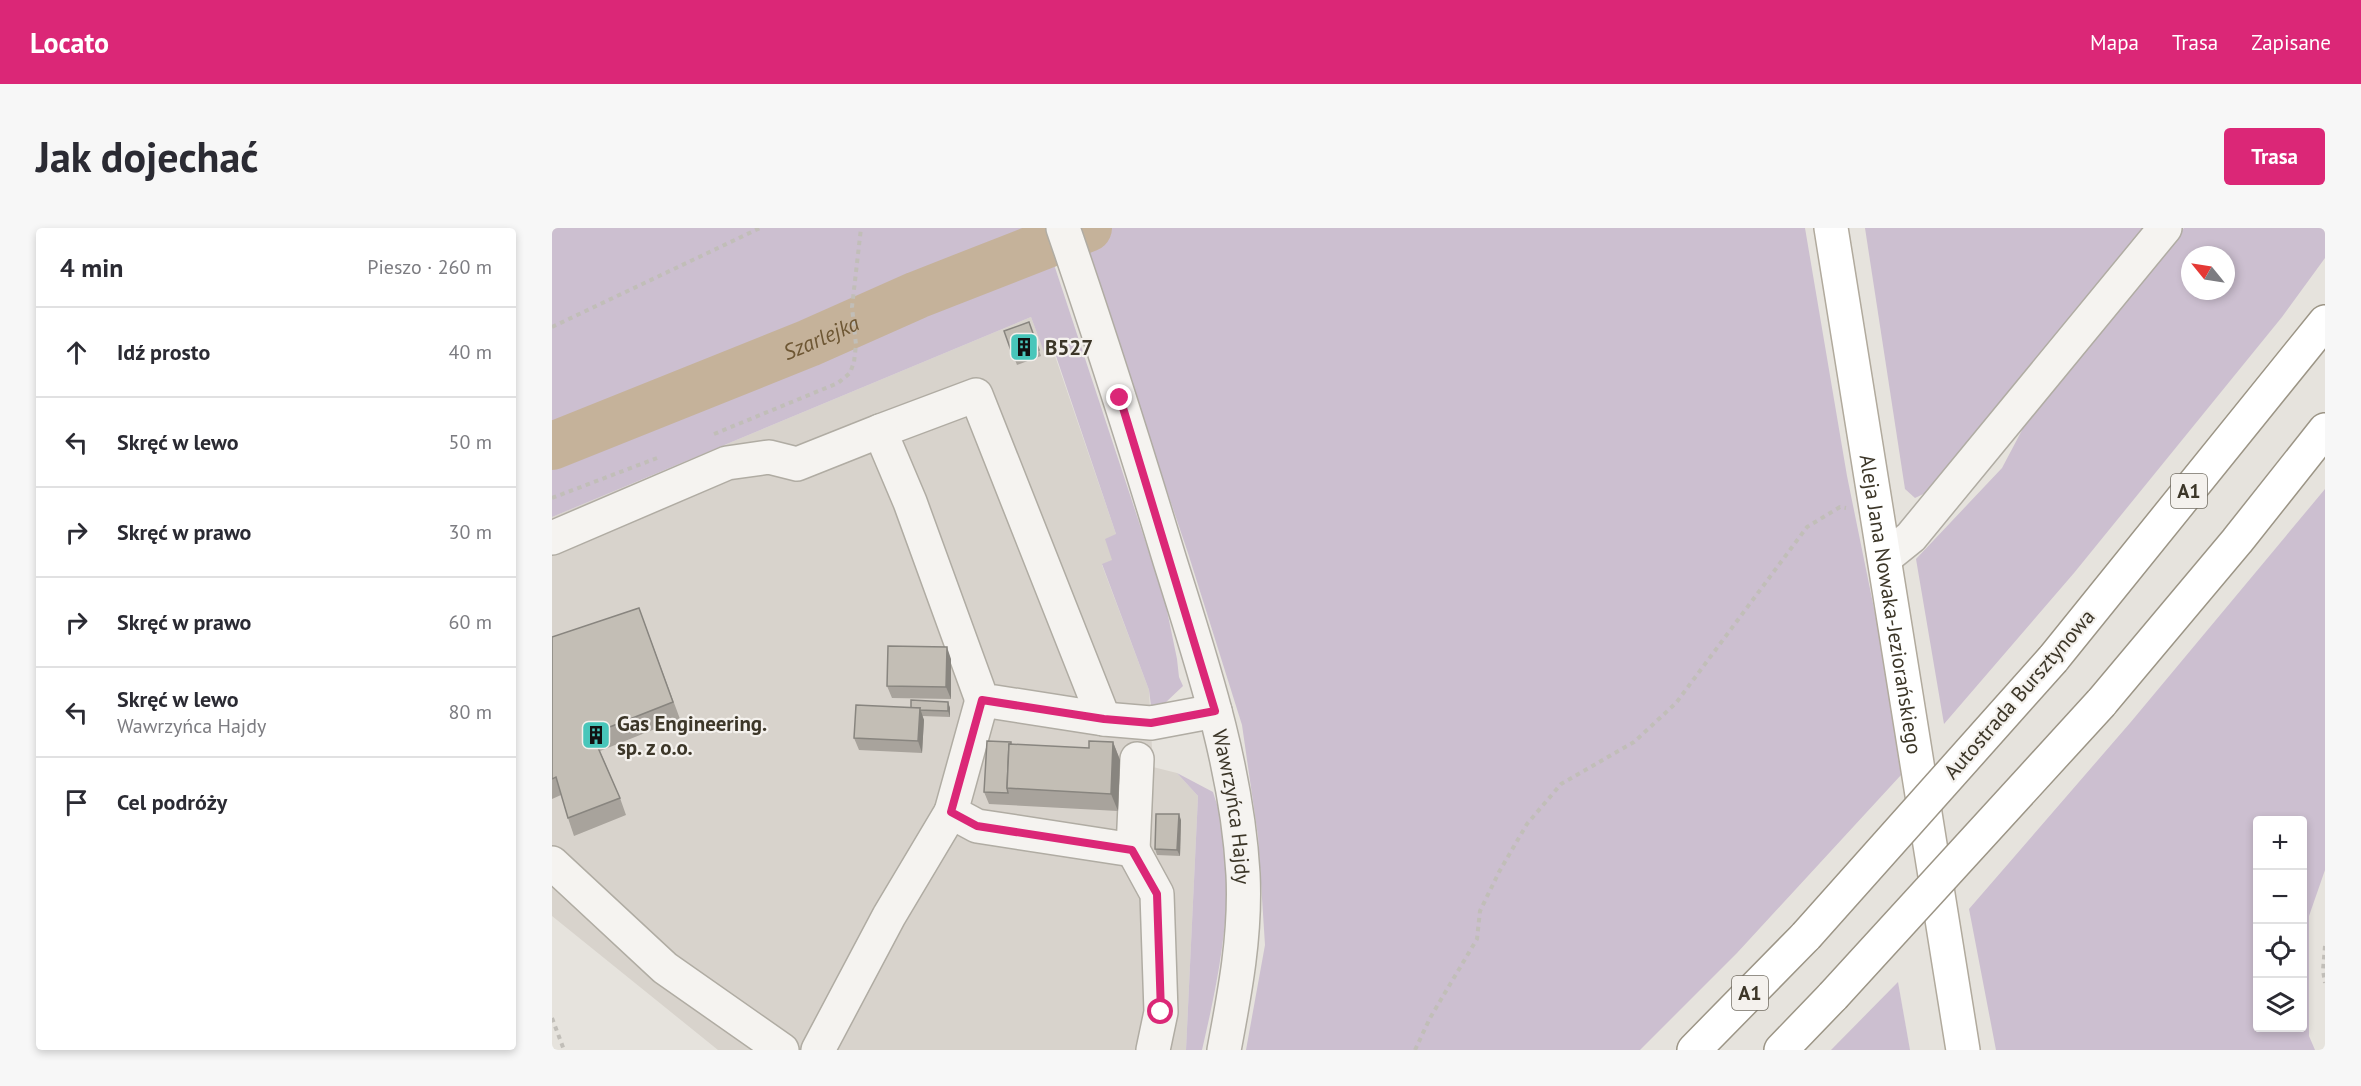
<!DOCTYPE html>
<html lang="pl">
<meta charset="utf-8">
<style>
body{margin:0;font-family:"PT Sans",sans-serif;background:#f7f7f7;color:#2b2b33}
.controls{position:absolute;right:18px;bottom:18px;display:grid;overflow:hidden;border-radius:6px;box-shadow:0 3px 9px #0003}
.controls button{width:54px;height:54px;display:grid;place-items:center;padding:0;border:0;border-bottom:2px solid #e1e1e2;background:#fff;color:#2b2b33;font:30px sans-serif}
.compass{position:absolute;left:1629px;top:18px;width:54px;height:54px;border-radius:50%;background:#fff;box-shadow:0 3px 9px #0003;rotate:300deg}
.stop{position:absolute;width:18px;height:18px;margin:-14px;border:4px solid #db2777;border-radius:50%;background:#fff}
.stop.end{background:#db2777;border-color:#fff;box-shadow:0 2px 6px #0008}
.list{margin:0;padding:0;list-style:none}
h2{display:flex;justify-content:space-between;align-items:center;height:78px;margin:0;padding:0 24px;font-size:26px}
h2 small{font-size:20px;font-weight:400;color:#7c7c81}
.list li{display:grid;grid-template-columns:39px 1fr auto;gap:18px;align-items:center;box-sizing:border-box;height:90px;padding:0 24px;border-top:2px solid #e1e1e2}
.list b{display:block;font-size:22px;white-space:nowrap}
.list p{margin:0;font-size:20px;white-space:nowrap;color:#7c7c81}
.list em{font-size:20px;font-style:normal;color:#7c7c81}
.icon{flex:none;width:33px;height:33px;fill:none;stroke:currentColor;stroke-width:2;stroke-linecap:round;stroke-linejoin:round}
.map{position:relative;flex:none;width:1773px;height:822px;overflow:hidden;border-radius:6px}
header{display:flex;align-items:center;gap:36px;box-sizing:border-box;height:84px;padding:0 30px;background:#db2777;color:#fff}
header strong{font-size:28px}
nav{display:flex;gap:33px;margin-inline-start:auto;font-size:21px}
.intro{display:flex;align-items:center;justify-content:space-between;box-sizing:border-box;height:144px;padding:0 36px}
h1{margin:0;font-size:42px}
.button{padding:15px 27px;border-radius:6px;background:#db2777;color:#fff;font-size:21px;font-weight:700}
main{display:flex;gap:36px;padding:0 36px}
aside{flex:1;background:#fff;border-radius:6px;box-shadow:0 3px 9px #0003}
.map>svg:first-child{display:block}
.built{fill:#d8d3cc}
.green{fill:#ccbfd0;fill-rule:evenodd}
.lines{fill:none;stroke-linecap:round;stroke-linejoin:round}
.river{stroke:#c5b29a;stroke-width:48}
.minor-casing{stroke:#b0aca3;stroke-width:36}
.major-casing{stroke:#b1aa9d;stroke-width:36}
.highway-casing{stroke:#9c9586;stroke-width:36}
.path{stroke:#c1beb8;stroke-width:4;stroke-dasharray:4.5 4.5;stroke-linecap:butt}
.minor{stroke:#f5f3f0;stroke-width:33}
.major{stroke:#fff;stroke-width:33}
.highway{stroke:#fff;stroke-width:33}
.highway-bridge-casing{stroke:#9c9586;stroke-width:36;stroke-linecap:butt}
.highway-bridge{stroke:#fff;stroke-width:33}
.wall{fill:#a8a39c}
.shaded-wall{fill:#88857f}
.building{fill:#c3beb5;stroke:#88857f;stroke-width:1.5}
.route{stroke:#db2777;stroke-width:8}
.labels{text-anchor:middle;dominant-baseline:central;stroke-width:4.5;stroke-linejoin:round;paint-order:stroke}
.shield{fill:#f4f1ed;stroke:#736e63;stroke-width:1.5}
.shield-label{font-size:20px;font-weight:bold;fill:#3c3628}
.poi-label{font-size:21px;font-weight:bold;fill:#3c3628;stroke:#f4f1ed;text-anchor:start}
.street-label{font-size:21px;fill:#3c3628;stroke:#f4f1ed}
.water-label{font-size:22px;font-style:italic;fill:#6e5734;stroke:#f4f1ed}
</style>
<header>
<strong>Locato</strong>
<nav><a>Mapa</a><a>Trasa</a><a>Zapisane</a></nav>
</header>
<div class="intro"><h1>Jak dojechać</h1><a class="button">Trasa</a></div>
<main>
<aside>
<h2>4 min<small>Pieszo · 260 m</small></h2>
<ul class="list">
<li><svg class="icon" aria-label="ahead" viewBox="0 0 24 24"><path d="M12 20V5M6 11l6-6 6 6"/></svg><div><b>Idź prosto</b></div><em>40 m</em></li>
<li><svg class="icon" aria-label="left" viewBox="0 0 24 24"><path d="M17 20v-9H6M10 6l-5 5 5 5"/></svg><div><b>Skręć w lewo</b></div><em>50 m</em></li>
<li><svg class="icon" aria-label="right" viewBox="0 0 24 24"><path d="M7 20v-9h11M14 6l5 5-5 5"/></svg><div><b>Skręć w prawo</b></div><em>30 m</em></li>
<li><svg class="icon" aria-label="right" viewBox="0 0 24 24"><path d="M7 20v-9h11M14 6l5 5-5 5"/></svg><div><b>Skręć w prawo</b></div><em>60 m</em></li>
<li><svg class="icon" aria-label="left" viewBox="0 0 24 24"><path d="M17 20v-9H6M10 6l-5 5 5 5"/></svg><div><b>Skręć w lewo</b><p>Wawrzyńca Hajdy</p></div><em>80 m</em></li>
<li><svg class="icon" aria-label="arrive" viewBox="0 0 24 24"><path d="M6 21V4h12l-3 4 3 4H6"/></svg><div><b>Cel podróży</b></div></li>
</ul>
</aside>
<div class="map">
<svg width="1773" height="822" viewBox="0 0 1773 822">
<rect width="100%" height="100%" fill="#e6e3dd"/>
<path class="built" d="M 479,89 L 492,123 L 501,122 L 564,306 L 561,332 L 550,337 L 597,462 L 601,539 L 625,545 L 646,568 L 634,822 L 166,822 L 0,688 L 0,289 Z"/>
<g class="green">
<path d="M 0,0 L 490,0 L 613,373 L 625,431 L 627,449 L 631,458 L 612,476 L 599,478 L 597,462 L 550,336 L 560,332 L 553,311 L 564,306 L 502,122 L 492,124 L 479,89 L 0,289 Z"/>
<path d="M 526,0 L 1253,0 L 1295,248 L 1328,410 L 1349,547 L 1185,725 L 1088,822 L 694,822 L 713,717 L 706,608 L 690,497 L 636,325 Z"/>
<path d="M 1313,0 L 1597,0 L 1384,260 L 1363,270 L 1353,261 Z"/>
<path d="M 1632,0 L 1773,0 L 1773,30 L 1730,89 L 1522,345 L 1392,496 L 1364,331 L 1450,240 L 1478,187 L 1569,71 ZM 1638,27 L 1674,27 L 1674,63 L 1638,63 Z"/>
<path d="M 1773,261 L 1773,642 L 1757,688 L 1757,808 L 1763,822 L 1444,822 L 1417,681 L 1578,495 ZM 1706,592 L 1750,592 L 1750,800 L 1706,800 Z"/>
<path d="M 625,545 L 661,564 C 665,578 672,594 673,608 C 681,680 666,753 650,822 L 634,822 L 646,568 Z"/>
<path d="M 1346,754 L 1358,822 L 1279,822 Z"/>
</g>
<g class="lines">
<path class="river" id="s1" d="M 0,218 L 257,115 L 365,67 L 536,0"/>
<g class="minor-casing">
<g id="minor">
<path id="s2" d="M 511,0 C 549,110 584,221 618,333 C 650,435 685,539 691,646 C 694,706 683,764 672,822"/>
<path d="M 328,203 L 424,167 L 552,491"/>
<path d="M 0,310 L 175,235 L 217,229 L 245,236 L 328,203 L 358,274 L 430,472 L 552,491 L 599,495 L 663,483"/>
<path d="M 1333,330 L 1359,309 L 1613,0"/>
<path d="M 430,472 L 399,584 L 425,598 L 581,622 L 585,531"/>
<path d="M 581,622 L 605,666 L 609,784 L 601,822"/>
<path d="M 0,635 L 113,740 L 230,822"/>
<path d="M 266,822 L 337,688 L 399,584"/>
</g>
</g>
<g class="major-casing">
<g id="major">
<path id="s3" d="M 1279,0 L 1411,822"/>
</g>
</g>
<g class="highway-casing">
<g id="highway">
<path d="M 1501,431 L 1773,94"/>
<path d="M 1549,475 L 1685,313 L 1773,202"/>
<path d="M 1142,822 L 1254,708"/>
<path d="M 1229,822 L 1281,768"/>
</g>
</g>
<g class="path">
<path d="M 0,99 L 208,0"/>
<path d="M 162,206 L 286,155 L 298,145 L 302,134 L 304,117 L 300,79 L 309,0"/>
<path d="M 0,270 L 105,230"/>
<path d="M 1773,718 L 1771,742 L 1773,755"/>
<path d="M 0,790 L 12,822"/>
<path d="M 863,822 L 878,790 L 925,711 L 928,683 L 947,644 L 975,596 L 1009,556 L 1082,514 L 1124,475 L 1255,299 L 1288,279 L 1294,280"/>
</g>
<use href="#minor" class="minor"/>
<use href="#major" class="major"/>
<use href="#highway" class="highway"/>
<g class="highway-bridge-casing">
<g id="highway-bridge">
<path d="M 1254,708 L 1501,431"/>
<path d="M 1281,768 L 1549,475"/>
</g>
</g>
<use href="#highway-bridge" class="highway-bridge"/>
</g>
<g class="wall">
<path d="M 477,94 L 489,128 L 465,137 L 452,103 Z"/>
<path d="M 87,380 L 128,491 L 48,523 L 68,570 L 74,587 L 22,608 L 16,590 L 9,567 L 0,571 L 0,409 Z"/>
<path d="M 399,431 L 399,471 L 340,470 L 335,458 Z"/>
<path d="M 396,474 L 398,480 L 398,489 L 370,488 L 372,492 L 370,525 L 307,522 L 302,510 L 359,480 Z"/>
<path d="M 561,514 L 568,532 L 566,583 L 437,576 L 432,564 L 459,516 L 537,520 Z"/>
<path d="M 629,592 L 628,628 L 605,627 L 603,621 Z"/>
</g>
<g class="shaded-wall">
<path d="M 395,419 L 399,431 L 399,471 L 394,459 Z"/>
<path d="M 396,474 L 398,480 L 398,489 L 396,483 Z"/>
<path d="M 368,480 L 372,492 L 370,525 L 366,513 Z"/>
<path d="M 561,514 L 568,532 L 566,583 L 559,566 Z"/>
<path d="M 627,586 L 629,592 L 628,628 L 625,622 Z"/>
</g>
<g class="building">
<path d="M 477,94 L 487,122 L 462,131 L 452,103 Z"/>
<path d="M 87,380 L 121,474 L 40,506 L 68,570 L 16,590 L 4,549 L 0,551 L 0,409 Z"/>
<path d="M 336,418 L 395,419 L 394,459 L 335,458 Z"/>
<path d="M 359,472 L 396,474 L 396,483 L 367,482 L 368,480 L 359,480 Z"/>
<path d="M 304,477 L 368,480 L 366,513 L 302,510 Z"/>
<path d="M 435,513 L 459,514 L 459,516 L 457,516 L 455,560 L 456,565 L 432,564 Z"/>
<path d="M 537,513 L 561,514 L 559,566 L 455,560 L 457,516 L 537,520 Z"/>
<path d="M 604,586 L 627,586 L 625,622 L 603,621 Z"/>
</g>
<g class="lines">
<path class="route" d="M 568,170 L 663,483 L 599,495 L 552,491 L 430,472 L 399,584 L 425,598 L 580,622 L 605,666 L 609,784"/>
</g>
<defs>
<g id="building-square" transform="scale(1.5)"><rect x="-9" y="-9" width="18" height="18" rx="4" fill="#48c6ba" stroke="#f4f1ed"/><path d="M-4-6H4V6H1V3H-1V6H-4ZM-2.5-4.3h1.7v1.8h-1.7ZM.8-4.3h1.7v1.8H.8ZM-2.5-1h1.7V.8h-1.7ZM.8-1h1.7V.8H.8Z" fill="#111"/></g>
</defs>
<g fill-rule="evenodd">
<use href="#building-square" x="472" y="119"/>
<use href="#building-square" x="44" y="507"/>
</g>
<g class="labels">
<g class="shield">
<rect x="1619" y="246" width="36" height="34" rx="4.5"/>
<rect x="1180" y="748" width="36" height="34" rx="4.5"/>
</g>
<g class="shield-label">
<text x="1637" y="263">A1</text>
<text x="1198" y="765">A1</text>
</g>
<g class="poi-label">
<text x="493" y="119">B527</text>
<text x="65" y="495">Gas Engineering.<tspan x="65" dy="24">sp. z o.o.</tspan></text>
</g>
<g class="street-label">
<text stroke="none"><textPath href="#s3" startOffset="381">Aleja Jana Nowaka-Jeziorańskiego</textPath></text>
<text transform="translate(1467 466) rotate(-49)">Autostrada Bursztynowa</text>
<text stroke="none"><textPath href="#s2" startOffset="604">Wawrzyńca Hajdy</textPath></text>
</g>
<g class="water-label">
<text stroke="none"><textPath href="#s1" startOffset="290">Szarlejka</textPath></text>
</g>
</g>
</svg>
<div class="controls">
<button>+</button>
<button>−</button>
<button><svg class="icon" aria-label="locate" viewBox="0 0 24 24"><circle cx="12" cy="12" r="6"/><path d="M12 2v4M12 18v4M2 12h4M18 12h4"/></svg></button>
<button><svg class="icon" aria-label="layers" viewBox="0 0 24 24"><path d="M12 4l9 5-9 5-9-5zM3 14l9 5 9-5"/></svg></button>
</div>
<svg class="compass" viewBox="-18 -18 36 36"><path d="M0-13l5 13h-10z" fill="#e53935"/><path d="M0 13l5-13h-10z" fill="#7c7c81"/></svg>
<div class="stop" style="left:609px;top:784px"></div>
<div class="stop end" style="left:568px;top:170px"></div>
</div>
</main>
